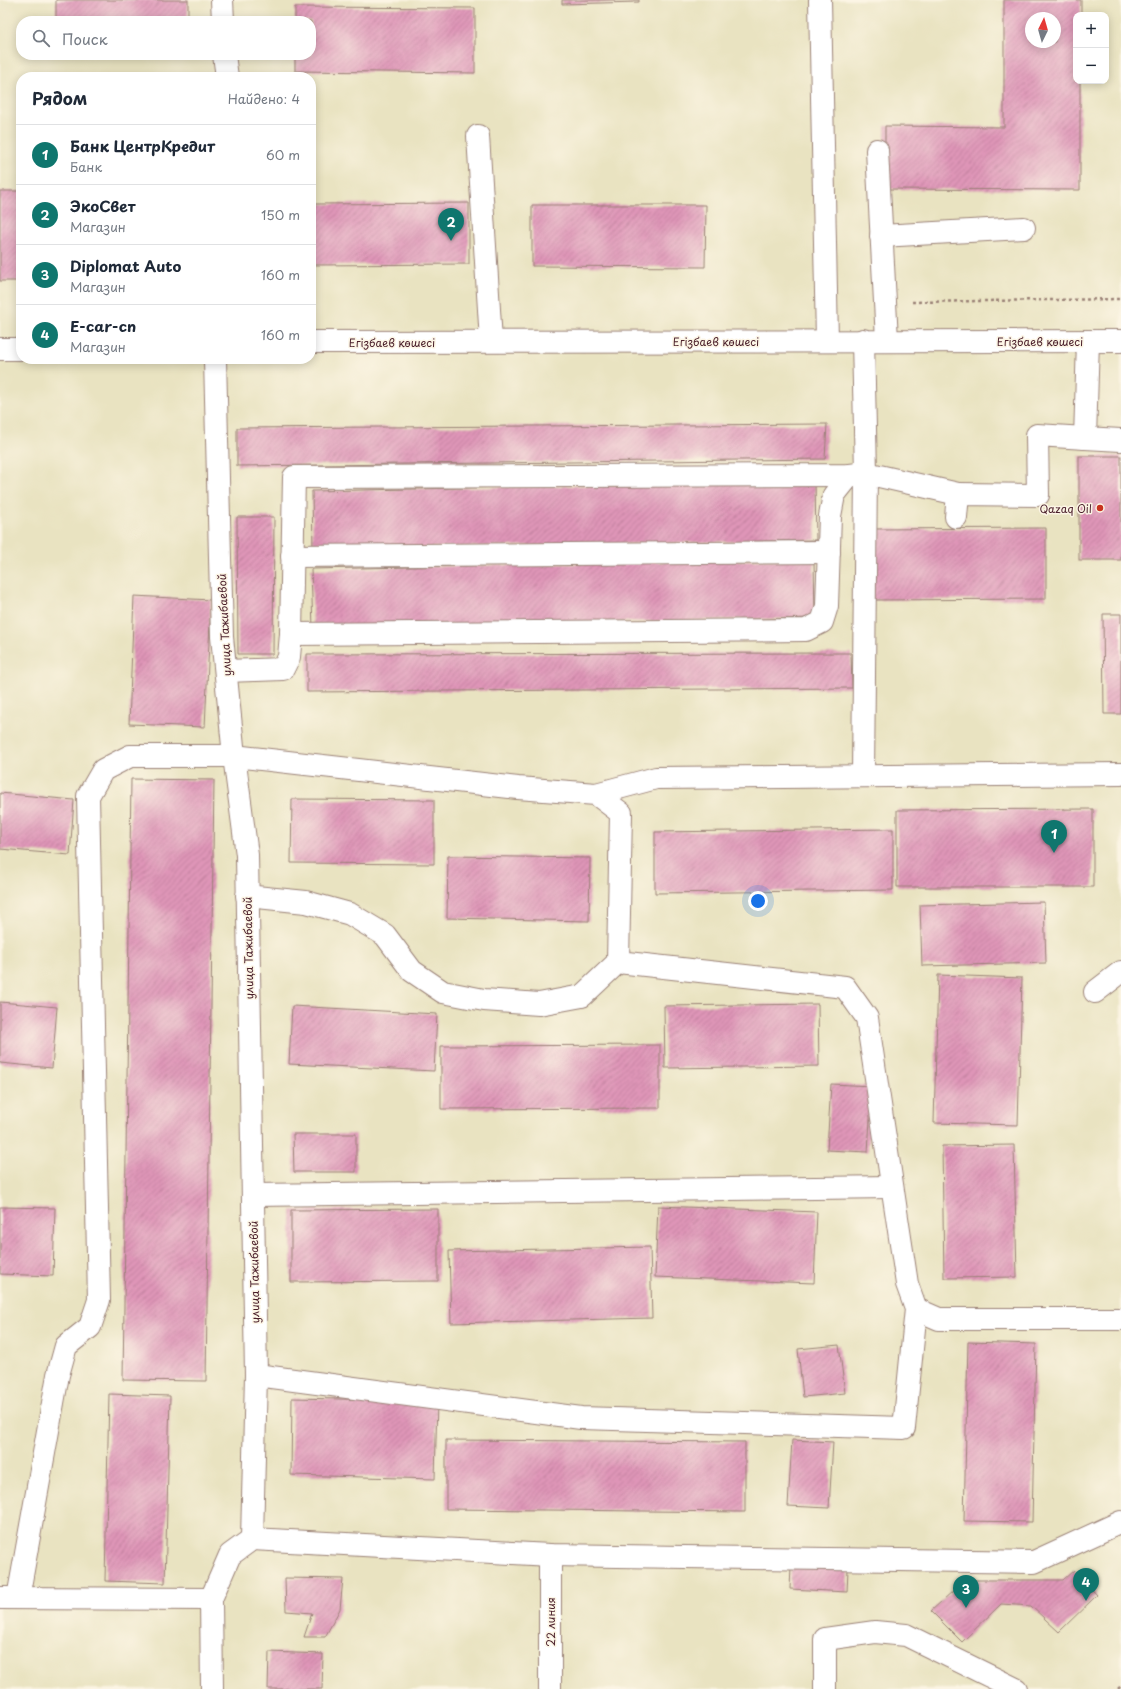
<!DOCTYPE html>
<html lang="ru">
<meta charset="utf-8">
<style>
body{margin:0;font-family:"Playpen Sans",sans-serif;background:#f6f6f7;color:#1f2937}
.controls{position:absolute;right:12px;top:12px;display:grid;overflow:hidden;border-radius:8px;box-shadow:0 2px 10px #0003}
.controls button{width:36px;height:36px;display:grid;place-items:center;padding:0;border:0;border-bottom:1px solid #e0e1e3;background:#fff;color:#1f2937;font:20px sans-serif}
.compass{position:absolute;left:1025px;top:12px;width:36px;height:36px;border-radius:50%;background:#fff;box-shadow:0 2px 10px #0003;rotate:5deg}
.you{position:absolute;left:758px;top:901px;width:14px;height:14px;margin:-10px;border:3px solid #fff;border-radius:50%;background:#1a73e8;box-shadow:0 0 0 6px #1a73e833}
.badge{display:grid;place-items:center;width:26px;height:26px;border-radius:50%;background:#0f766e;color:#fff;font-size:13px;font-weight:700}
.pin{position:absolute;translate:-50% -33px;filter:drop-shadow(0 1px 2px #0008)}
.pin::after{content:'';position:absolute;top:21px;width:14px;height:12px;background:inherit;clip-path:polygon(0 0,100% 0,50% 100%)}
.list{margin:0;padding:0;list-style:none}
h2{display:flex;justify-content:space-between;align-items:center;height:52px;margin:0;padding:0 16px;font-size:17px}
h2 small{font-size:13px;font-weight:400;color:#747a83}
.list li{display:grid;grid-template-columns:26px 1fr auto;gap:12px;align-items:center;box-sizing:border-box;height:60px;padding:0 16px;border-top:1px solid #e0e1e3}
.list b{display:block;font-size:15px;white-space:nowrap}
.list p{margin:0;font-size:13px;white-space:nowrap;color:#747a83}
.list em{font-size:13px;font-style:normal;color:#747a83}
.icon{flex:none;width:22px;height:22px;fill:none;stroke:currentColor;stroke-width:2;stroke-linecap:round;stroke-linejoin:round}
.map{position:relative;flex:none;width:1121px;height:1689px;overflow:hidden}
.search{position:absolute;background:#fff;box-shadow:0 2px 10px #0003;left:16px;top:16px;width:300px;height:44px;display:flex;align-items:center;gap:10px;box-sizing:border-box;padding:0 14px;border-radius:16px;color:#747a83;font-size:15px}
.panel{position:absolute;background:#fff;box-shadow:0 2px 10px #0003;left:16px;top:72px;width:300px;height:292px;border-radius:16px}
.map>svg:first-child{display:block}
.building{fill:url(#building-hatch);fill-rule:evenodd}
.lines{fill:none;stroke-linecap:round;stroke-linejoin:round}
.minor-casing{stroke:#9a8176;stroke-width:24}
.path{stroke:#9a8176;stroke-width:2.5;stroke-dasharray:3 3;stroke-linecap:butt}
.minor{stroke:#fff;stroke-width:22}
.poi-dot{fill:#c8321e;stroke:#fcf5e5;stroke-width:1.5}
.labels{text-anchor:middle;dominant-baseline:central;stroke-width:3;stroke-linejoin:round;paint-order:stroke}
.street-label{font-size:11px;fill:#4a1f2b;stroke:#fcf5e5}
.poi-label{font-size:11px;fill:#4a1f2b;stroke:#fcf5e5;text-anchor:end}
</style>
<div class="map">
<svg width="1121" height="1689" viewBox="0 0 1121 1689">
<defs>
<pattern id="building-hatch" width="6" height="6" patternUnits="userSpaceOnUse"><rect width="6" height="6" fill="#df95b8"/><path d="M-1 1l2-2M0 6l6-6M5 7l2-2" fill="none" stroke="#b77996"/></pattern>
</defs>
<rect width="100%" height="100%" fill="#fcf5e5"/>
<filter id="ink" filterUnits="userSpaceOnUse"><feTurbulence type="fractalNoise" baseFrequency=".025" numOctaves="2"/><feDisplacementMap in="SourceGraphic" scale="8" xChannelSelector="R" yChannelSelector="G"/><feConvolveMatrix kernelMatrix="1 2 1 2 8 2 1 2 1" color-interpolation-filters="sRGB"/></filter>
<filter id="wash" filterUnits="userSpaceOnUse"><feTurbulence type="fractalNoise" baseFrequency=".012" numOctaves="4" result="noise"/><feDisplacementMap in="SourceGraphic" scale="16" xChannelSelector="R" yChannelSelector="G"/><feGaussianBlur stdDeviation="0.9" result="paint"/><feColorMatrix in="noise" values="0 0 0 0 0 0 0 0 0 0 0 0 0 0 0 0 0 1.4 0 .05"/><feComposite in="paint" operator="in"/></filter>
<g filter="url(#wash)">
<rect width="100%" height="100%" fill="#e9e3c1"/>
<g id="blocks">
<g class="building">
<rect x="56" y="0" width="132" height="21"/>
<path d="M 562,0 L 639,0 L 639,2 L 562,4 Z"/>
<path d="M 1004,0 L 1081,0 L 1081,15 L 1076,15 L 1076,81 L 1080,81 L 1080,190 L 885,189 L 885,126 L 1004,127 ZM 1031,18 L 1055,18 L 1055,42 L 1031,42 Z"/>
<path d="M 295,7 L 475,8 L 475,73 L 295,71 L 295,55 L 311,55 L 311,21 L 295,21 Z"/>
<rect x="0" y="191" width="21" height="90"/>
<path d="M 469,203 L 469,264 L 311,265 L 311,204 Z"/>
<path d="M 532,205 L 706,205 L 705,267 L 532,266 Z"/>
<path d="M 827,424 L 825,459 L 237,466 L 237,428 Z"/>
<rect x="1079" y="456" width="42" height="104"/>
<path d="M 815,481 L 816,540 L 313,550 L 312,491 Z"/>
<path d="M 237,517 L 274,517 L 273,654 L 238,654 Z"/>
<path d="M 1046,528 L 1046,599 L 872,600 L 872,529 Z"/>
<path d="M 814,559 L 815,618 L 313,628 L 311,569 Z"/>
<path d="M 134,596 L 211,600 L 205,727 L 129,724 Z"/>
<path d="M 1103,614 L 1121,614 L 1121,714 L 1104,714 Z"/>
<path d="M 851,653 L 852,688 L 307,692 L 307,654 Z"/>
<path d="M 131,779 L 214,780 L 206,1381 L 123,1380 Z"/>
<path d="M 0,793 L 74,800 L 70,855 L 0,849 Z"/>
<path d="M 292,799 L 434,800 L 434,864 L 291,863 Z"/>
<path d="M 1093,809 L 1093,887 L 897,887 L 897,810 Z"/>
<path d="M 893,829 L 893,890 L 655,893 L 655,832 Z"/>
<path d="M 448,856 L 590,858 L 589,921 L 447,918 Z"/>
<path d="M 1044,902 L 1046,963 L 922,966 L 920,905 Z"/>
<path d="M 938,975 L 1022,978 L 1018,1125 L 934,1123 Z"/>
<path d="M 0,1002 L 57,1007 L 52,1068 L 0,1063 Z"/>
<path d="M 818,1004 L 819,1066 L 665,1068 L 664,1006 Z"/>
<path d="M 292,1006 L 437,1014 L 434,1071 L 289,1064 Z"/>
<path d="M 660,1045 L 660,1108 L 441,1109 L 441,1046 Z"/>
<path d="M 831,1084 L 872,1086 L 868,1152 L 827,1150 Z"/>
<path d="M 293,1134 L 356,1134 L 356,1172 L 294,1172 Z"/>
<path d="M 1014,1145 L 1017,1277 L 944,1278 L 942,1146 Z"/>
<path d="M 658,1206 L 817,1212 L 814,1283 L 655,1277 Z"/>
<path d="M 0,1207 L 55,1208 L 53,1276 L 0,1274 Z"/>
<path d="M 438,1209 L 438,1281 L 291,1282 L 291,1210 Z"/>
<path d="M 650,1247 L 652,1318 L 451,1323 L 449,1251 Z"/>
<path d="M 968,1342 L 1036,1344 L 1032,1522 L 964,1521 Z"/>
<path d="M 839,1345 L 845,1393 L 803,1397 L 798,1349 Z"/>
<path d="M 109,1394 L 170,1396 L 165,1583 L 105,1581 Z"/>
<path d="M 292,1398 L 437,1401 L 435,1479 L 291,1475 Z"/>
<path d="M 446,1440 L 745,1442 L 745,1512 L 446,1509 Z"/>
<path d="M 792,1440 L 833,1442 L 829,1508 L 788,1506 Z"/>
<path d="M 791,1566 L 848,1569 L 847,1592 L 790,1589 Z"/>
<path d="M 1074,1570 L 1097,1595 L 1059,1632 L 1031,1606 L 1001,1604 L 962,1642 L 931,1611 L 965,1580 L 1063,1580 Z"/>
<path d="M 285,1578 L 343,1579 L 340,1609 L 325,1637 L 304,1637 L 312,1613 L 286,1611 Z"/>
<path d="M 269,1652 L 323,1654 L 322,1689 L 268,1689 Z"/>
</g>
</g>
</g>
<g filter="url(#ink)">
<use href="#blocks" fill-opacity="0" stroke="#9a8176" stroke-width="1"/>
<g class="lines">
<g class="minor-casing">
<g id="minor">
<path d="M 222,0 L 223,21"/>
<path d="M 820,0 L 827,340"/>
<path d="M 224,55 L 227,77"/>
<path d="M 478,136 L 491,341"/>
<path d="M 877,150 L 887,340"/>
<path d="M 881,236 L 1024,228"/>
<path d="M 1088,341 L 1085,438 L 1121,440"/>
<path d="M 311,342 L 1121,341"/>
<path d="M 0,349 L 21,349"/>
<path d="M 215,359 L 222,637 L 234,756 L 247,855 L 256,1375 L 252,1539"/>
<path d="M 956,517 L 958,494 L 1038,495 L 1037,435 L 1085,438"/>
<path d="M 292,556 L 829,552"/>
<path d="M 291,634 L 806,630 L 822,622 L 827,606 L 830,516 L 834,495 L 850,475"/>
<path d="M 226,671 L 283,669 L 289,657 L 291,634 L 294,477 L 850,475 L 866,473 L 863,340"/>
<path d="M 863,776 L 866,473 L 958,494"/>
<path d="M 596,794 L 656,778 L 1121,774"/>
<path d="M 247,896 L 306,902 L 350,914 L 385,935 L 412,971 L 443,992 L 484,1000 L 539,1004 L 582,996 L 618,962"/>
<path d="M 1095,992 L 1121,972"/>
<path d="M 253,1195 L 892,1187"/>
<path d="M 916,1309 L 939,1319 L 1121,1319"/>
<path d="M 550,1555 L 550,1689"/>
<path d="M 0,1598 L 211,1599"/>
<path d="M 18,1598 L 58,1375 L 66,1346 L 90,1327 L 99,1300 L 88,796 L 103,770 L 130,756 L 234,756 L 518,788 L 596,794 L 621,813 L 618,962 L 845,987 L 867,1018 L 907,1284 L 916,1309 L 904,1428 L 581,1418 L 256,1375"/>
<path d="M 212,1689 L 211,1599 L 230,1555 L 252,1539 L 550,1555 L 1034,1562 L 1121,1522"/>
<path d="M 825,1689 L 825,1639 L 875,1632 L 906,1635 L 1016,1689"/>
</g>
</g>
<g class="path">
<path d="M 912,302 L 1121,299"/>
<path d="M 1118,1689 L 1121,1686"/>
</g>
<use href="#minor" class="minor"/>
</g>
</g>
<circle class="poi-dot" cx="1100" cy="508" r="4"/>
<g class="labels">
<g class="street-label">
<text x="716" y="341">Егізбаев көшесі</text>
<text x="1040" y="341">Егізбаев көшесі</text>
<text x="392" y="342">Егізбаев көшесі</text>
<text transform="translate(224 625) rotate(-93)">улица Тажибаевой</text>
<text transform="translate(248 948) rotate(-91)">улица Тажибаевой</text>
<text transform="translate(254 1272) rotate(-91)">улица Тажибаевой</text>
<text transform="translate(550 1622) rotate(-90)">22 линия</text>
</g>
<g class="poi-label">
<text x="1092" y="508">Qazaq Oil</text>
</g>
</g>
</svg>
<div class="controls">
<button>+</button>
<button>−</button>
</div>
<svg class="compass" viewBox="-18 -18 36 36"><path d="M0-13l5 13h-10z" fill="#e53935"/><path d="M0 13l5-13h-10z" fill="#747a83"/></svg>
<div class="you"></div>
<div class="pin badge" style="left:1054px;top:853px">1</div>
<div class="pin badge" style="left:451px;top:241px">2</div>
<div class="pin badge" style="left:966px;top:1608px">3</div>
<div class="pin badge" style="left:1086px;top:1601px">4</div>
<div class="search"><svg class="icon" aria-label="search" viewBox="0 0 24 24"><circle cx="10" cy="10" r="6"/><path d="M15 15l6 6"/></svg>Поиск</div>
<section class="panel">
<h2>Рядом<small>Найдено: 4</small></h2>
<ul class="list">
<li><span class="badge">1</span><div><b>Банк ЦентрКредит</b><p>Банк</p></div><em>60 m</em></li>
<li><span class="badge">2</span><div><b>ЭкоСвет</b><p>Магазин</p></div><em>150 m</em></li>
<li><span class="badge">3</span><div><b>Diplomat Auto</b><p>Магазин</p></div><em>160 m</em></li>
<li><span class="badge">4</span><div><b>E-car-cn</b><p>Магазин</p></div><em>160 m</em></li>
</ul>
</section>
</div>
